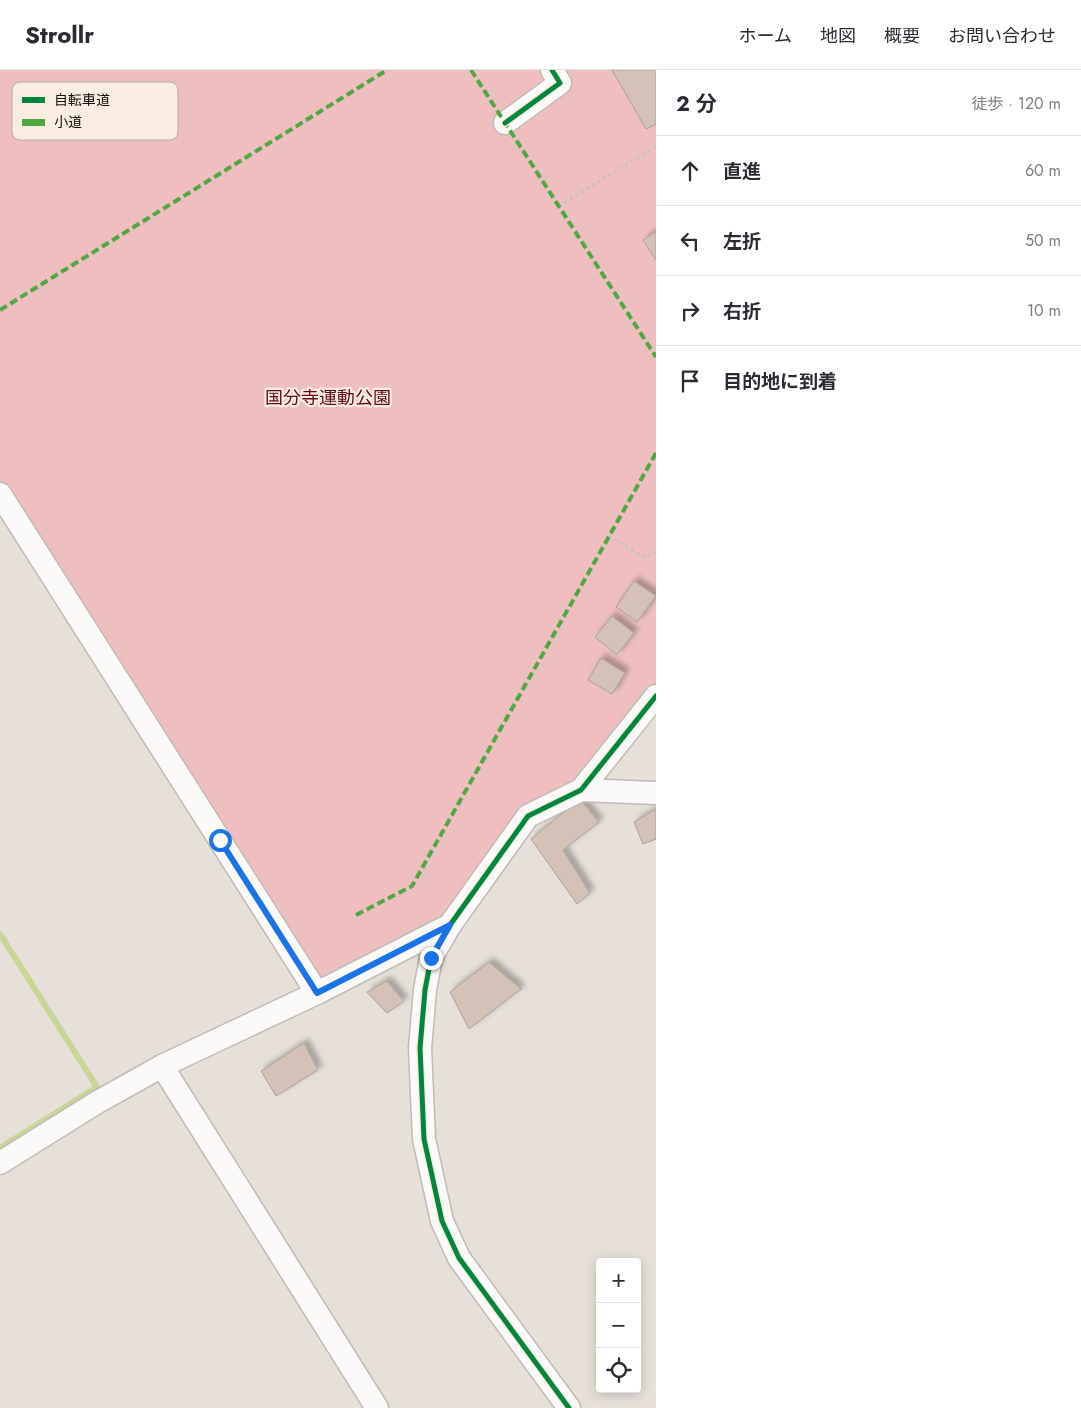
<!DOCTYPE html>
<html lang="ja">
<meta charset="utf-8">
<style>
body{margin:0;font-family:Jost,"Noto Sans JP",sans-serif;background:#f2f2f3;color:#2b2b33}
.controls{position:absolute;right:15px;bottom:15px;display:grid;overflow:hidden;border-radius:5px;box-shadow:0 2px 12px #0003}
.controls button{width:45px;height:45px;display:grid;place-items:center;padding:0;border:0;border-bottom:1px solid #e1e1e2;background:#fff;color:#2b2b33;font:25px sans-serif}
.stop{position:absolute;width:15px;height:15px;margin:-11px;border:4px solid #1a73e8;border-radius:50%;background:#fff}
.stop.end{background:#1a73e8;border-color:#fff;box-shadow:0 1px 5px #0008}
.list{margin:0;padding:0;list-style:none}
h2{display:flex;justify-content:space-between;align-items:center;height:65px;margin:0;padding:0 20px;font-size:21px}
h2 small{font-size:16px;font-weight:400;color:#7c7c81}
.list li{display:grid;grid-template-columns:32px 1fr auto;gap:15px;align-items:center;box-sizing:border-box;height:70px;padding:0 20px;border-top:1px solid #e1e1e2}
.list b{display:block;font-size:19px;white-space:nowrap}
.list em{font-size:16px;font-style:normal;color:#7c7c81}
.icon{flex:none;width:28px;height:28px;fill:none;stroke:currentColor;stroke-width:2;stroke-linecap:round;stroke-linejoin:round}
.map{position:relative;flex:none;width:656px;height:1338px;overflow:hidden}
header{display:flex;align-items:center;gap:30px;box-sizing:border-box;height:70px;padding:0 25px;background:#fff;border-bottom:1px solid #e1e1e2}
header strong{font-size:24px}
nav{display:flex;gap:28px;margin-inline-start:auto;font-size:18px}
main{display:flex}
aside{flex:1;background:#fff}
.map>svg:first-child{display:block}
.green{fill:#eebfbe}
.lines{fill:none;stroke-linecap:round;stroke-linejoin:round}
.stream{stroke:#c7d692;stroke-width:6}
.building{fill:#d6c1b7;stroke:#a5a09b;filter:url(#shadow)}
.minor-casing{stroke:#bfbab4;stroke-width:25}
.path{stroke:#c5c2c0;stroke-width:3;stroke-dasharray:2.5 4;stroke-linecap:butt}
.minor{stroke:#fbfaf9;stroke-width:22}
.quiet{stroke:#51a841;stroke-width:4;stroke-dasharray:8 4;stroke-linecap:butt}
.cycleway-casing{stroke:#f9ede0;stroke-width:8}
.cycleway{stroke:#00873e;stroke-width:5}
.route{stroke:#1a73e8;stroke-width:6}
.labels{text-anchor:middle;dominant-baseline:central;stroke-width:4.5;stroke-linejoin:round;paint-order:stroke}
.park-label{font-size:18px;fill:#64091c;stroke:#f9ede0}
.key{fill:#f9ede0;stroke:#b4aaa0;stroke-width:1}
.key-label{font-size:14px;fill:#120e0a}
</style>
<header>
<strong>Strollr</strong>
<nav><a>ホーム</a><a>地図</a><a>概要</a><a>お問い合わせ</a></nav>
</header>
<main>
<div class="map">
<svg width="656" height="1338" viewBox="0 0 656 1338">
<defs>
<filter id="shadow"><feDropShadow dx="4.5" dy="-4.5" stdDeviation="2.5" flood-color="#0004"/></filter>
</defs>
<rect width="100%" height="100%" fill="#e6e0d9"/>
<path class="green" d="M 0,0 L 656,0 L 656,626 L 581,720 L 528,746 L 450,855 L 317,923 L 0,424 Z"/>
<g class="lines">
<path class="stream" d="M 0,864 L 97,1017 L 0,1078"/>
</g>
<g class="building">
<path d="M 612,0 L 656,0 L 656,54 L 646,59 Z"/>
<path d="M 656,162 L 656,190 L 643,170 Z"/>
<path d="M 634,511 L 656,526 L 637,552 L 616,537 Z"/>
<path d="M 612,546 L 634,563 L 617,585 L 595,567 Z"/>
<path d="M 601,588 L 625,603 L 612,624 L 588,610 Z"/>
<path d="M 580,729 L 599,752 L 563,780 L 590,823 L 577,834 L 531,769 Z"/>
<path d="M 656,739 L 656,769 L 643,774 L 634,752 Z"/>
<path d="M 489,892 L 521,919 L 469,959 L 450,922 Z"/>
<path d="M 387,911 L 404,931 L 387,943 L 367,922 Z"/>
<path d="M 304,973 L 318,1000 L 276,1026 L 261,1001 Z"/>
</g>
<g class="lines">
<g class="minor-casing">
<g id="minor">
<path d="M 505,53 L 560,13 L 552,0"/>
<path d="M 0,424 L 317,923"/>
<path d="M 581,720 L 656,723"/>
<path d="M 162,996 L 377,1338"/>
<path d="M 0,1093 L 96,1033 L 162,996 L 317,923 L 450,855"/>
<path d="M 569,1338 L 459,1188 L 442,1151 L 424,1069 L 420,978 L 425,920 L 431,888 L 450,855 L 528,746 L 581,720 L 656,626"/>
</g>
</g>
<g class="path">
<path d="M 559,136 L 656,76"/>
<path d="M 609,466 L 645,488 L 656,481"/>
</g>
<use href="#minor" class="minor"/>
<g class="quiet">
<path d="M 471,0 L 656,287"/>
<path d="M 0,240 L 387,0"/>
<path d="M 356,845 L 412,816 L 656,383"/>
</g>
<g class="cycleway-casing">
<g id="cycleway">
<path d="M 505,53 L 560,13 L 552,0"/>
<path d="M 569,1338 L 459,1188 L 442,1151 L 424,1069 L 420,978 L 425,920 L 431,888 L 450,855 L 528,746 L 581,720 L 656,626"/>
</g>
</g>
<use href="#cycleway" class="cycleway"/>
</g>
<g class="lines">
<path class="route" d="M 220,770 L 317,923 L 450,855 L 431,888"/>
</g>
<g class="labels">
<g class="park-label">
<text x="328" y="328">国分寺運動公園</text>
</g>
</g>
<rect x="12" y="12" width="166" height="58" rx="8" class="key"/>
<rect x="22" y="27" width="23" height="6" fill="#00873e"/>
<rect x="22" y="49" width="23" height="7" fill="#51a841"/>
<g class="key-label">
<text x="54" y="35">自転車道</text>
<text x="54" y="57">小道</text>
</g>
</svg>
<div class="controls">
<button>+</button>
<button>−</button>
<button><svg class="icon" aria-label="locate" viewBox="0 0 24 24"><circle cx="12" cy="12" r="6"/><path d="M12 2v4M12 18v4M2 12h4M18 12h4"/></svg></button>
</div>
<div class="stop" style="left:220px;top:770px"></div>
<div class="stop end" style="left:431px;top:888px"></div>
</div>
<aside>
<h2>2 分<small>徒歩 · 120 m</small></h2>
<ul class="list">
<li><svg class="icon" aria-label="ahead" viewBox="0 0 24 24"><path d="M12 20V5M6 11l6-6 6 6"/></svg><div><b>直進</b></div><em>60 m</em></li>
<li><svg class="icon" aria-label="left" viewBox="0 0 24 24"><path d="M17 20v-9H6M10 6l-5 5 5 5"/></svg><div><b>左折</b></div><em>50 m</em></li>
<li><svg class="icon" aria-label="right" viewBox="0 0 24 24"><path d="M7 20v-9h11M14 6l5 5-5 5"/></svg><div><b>右折</b></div><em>10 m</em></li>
<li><svg class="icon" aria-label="arrive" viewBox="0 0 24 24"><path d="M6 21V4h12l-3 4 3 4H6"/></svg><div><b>目的地に到着</b></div></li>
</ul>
</aside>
</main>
